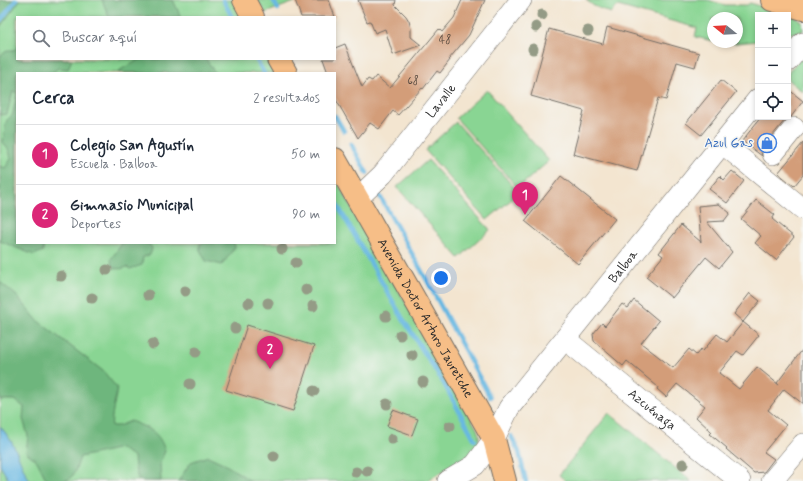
<!DOCTYPE html>
<html lang="es">
<meta charset="utf-8">
<style>
body{margin:0;font-family:Mynerve,sans-serif;background:#f6f6f7;color:#1f2937}
.controls{position:absolute;right:12px;top:12px;display:grid;overflow:hidden;border-radius:0px;box-shadow:0 2px 6px #0003}
.controls button{width:36px;height:36px;display:grid;place-items:center;padding:0;border:0;border-bottom:1px solid #e0e1e3;background:#fff;color:#1f2937;font:20px sans-serif}
.compass{position:absolute;left:707px;top:12px;width:36px;height:36px;border-radius:50%;background:#fff;box-shadow:0 2px 6px #0003;rotate:288deg}
.you{position:absolute;left:441px;top:278px;width:14px;height:14px;margin:-10px;border:3px solid #fff;border-radius:50%;background:#1a73e8;box-shadow:0 0 0 6px #1a73e833}
.badge{display:grid;place-items:center;width:26px;height:26px;border-radius:50%;background:#db2777;color:#fff;font-size:13px;font-weight:700}
.pin{position:absolute;translate:-50% -33px;filter:drop-shadow(0 1px 2px #0008)}
.pin::after{content:'';position:absolute;top:21px;width:14px;height:12px;background:inherit;clip-path:polygon(0 0,100% 0,50% 100%)}
.list{margin:0;padding:0;list-style:none}
h2{display:flex;justify-content:space-between;align-items:center;height:52px;margin:0;padding:0 16px;font-size:17px}
h2 small{font-size:13px;font-weight:400;color:#747a83}
.list li{display:grid;grid-template-columns:26px 1fr auto;gap:12px;align-items:center;box-sizing:border-box;height:60px;padding:0 16px;border-top:1px solid #e0e1e3}
.list b{display:block;font-size:15px;white-space:nowrap}
.list p{margin:0;font-size:13px;white-space:nowrap;color:#747a83}
.list em{font-size:13px;font-style:normal;color:#747a83}
.icon{flex:none;width:22px;height:22px;fill:none;stroke:currentColor;stroke-width:2;stroke-linecap:round;stroke-linejoin:round}
.map{position:relative;flex:none;width:803px;height:481px;overflow:hidden}
.search{position:absolute;background:#fff;box-shadow:0 2px 6px #0003;left:16px;top:16px;width:320px;height:44px;display:flex;align-items:center;gap:10px;box-sizing:border-box;padding:0 14px;border-radius:0px;color:#747a83;font-size:15px}
.panel{position:absolute;background:#fff;box-shadow:0 2px 6px #0003;left:16px;top:72px;width:320px;height:172px;border-radius:0px}
.map>svg:first-child{display:block}
.green{fill:#89d593;stroke:#5a805f}
.forest{fill:#6eb67d;stroke:#4c7054}
.water{fill:#67b8e2;stroke:#497286}
.lines{fill:none;stroke-linecap:round;stroke-linejoin:round}
.stream{stroke:#67b8e2;stroke-width:4.5}
.building{fill:#d39d79}
.minor-casing{stroke:#716c65;stroke-width:22}
.major-casing{stroke:#716c65;stroke-width:24}
.minor{stroke:#fff;stroke-width:21}
.major{stroke:#f6be87;stroke-width:22}
.tree{fill:#949b86}
.labels{text-anchor:middle;dominant-baseline:central;stroke-width:3;stroke-linejoin:round;paint-order:stroke}
.number-label{font-size:11px;fill:#55483e}
.street-label{font-size:13px;fill:#2b2b2b;stroke:#f6f6f2}
.shop-label{font-size:13px;fill:#366cbe;stroke:#f6f6f2;text-anchor:end}
</style>
<div class="map">
<svg width="803" height="481" viewBox="0 0 803 481">
<rect width="100%" height="100%" fill="#f6f6f2"/>
<filter id="ink" filterUnits="userSpaceOnUse"><feTurbulence type="fractalNoise" baseFrequency=".025" numOctaves="2"/><feDisplacementMap in="SourceGraphic" scale="8" xChannelSelector="R" yChannelSelector="G"/><feConvolveMatrix kernelMatrix="1 2 1 2 8 2 1 2 1" color-interpolation-filters="sRGB"/></filter>
<filter id="wash" filterUnits="userSpaceOnUse"><feTurbulence type="fractalNoise" baseFrequency=".012" numOctaves="4" result="noise"/><feDisplacementMap in="SourceGraphic" scale="16" xChannelSelector="R" yChannelSelector="G"/><feGaussianBlur stdDeviation="0.9" result="paint"/><feColorMatrix in="noise" values="0 0 0 0 0 0 0 0 0 0 0 0 0 0 0 0 0 1.4 0 .05"/><feComposite in="paint" operator="in"/></filter>
<g filter="url(#wash)">
<rect width="100%" height="100%" fill="#f3e5d0"/>
<g class="green">
<path d="M 0,0 L 235,0 L 244,17 L 17,17 L 17,59 L 268,59 L 276,73 L 17,73 L 17,243 L 335,243 L 335,178 L 477,429 L 479,435 L 479,443 L 470,456 L 426,481 L 0,481 Z"/>
<path d="M 257,0 L 300,0 L 265,13 Z"/>
<path d="M 586,0 L 708,0 L 725,5 L 747,5 L 750,3 L 794,16 L 802,22 L 803,31 L 788,34 L 788,15 L 758,15 L 758,41 L 736,43 L 719,42 L 737,42 L 737,18 L 713,18 L 713,41 L 695,37 L 697,28 L 618,6 L 611,13 L 594,6 Z"/>
<path d="M 803,55 L 803,92 L 788,80 L 788,73 Z"/>
<path d="M 487,90 L 549,161 L 518,188 L 456,118 Z"/>
<path d="M 456,122 L 519,193 L 487,220 L 425,150 Z"/>
<path d="M 428,160 L 490,230 L 459,258 L 397,187 Z"/>
<path d="M 609,413 L 691,481 L 566,481 L 559,475 Z"/>
</g>
<g class="forest">
<path d="M 0,0 L 20,0 L 0,27 Z"/>
<path d="M 102,0 L 173,0 L 181,17 L 109,17 Z"/>
<path d="M 17,47 L 17,59 L 72,59 L 68,69 L 58,68 L 52,73 L 17,73 L 17,243 L 44,243 L 43,251 L 34,255 L 0,241 L 0,166 L 5,168 L 11,159 L 9,150 L 3,143 L 5,127 L 7,120 L 13,114 L 17,93 L 13,91 L 7,114 L 0,115 L 0,56 L 8,50 L 14,50 Z"/>
<path d="M 140,59 L 206,59 L 215,73 L 119,73 L 120,70 Z"/>
<path d="M 121,243 L 145,243 L 151,246 L 152,249 L 150,255 L 143,257 L 142,265 L 130,269 L 127,267 C 121,269 118,270 112,266 L 111,259 L 121,245 Z"/>
<path d="M 200,243 L 234,243 L 235,247 L 222,265 L 206,261 L 200,250 Z"/>
<path d="M 0,282 L 17,296 L 38,321 L 103,371 L 117,388 C 116,398 110,419 112,426 L 119,426 L 131,421 C 149,429 159,431 165,451 L 160,463 L 161,481 L 144,481 L 138,479 L 135,468 L 134,457 L 120,448 L 99,453 L 80,457 C 72,481 73,481 47,481 L 37,461 L 26,452 L 28,436 L 23,419 L 24,407 L 15,400 L 0,400 Z"/>
<path d="M 208,456 L 223,463 L 251,481 L 178,481 L 191,462 Z"/>
</g>
<path class="water" d="M 0,426 C 4,431 8,436 11,441 C 19,454 22,469 30,481 L 9,481 L 0,465 Z"/>
<g class="lines">
<g class="stream">
<path d="M 223,0 L 232,17"/>
<path d="M 273,0 L 278,9"/>
<path d="M 0,21 L 16,0"/>
<path d="M 256,59 L 264,73"/>
<path d="M 335,116 L 344,131"/>
<path d="M 351,144 L 367,173"/>
<path d="M 377,191 L 425,277 L 490,397"/>
<path d="M 335,201 L 403,319 L 443,382 L 475,440"/>
<path d="M 511,436 L 519,452 L 526,481"/>
</g>
</g>
<g id="blocks">
<g class="building">
<path d="M 295,0 L 329,0 L 335,17 L 301,17 Z"/>
<path d="M 358,0 L 396,0 L 395,5 L 406,16 L 409,21 L 411,29 L 411,37 L 421,45 L 393,55 L 385,29 L 375,33 L 370,21 L 367,22 Z"/>
<path d="M 462,0 L 485,0 L 469,35 L 449,59 L 450,60 L 440,73 L 437,71 L 423,89 L 422,88 L 398,115 L 393,111 L 379,129 L 370,123 L 358,138 L 335,98 L 335,73 L 328,73 L 323,59 L 335,59 L 335,48 L 345,44 L 362,87 L 368,79 L 372,81 L 376,76 L 390,88 L 439,29 L 442,32 L 454,18 Z"/>
<path d="M 607,27 L 699,53 L 695,67 L 677,62 L 666,100 L 658,98 L 637,171 L 573,154 L 584,111 L 531,96 L 549,29 L 603,44 Z"/>
<path d="M 721,80 L 736,92 L 701,135 L 686,123 Z"/>
<path d="M 788,89 L 803,101 L 791,117 L 785,120 L 764,146 L 761,152 L 762,156 L 742,141 L 761,117 L 788,117 Z"/>
<path d="M 803,143 L 803,175 L 794,186 L 778,173 Z"/>
<path d="M 732,171 L 744,181 L 727,203 L 709,189 L 720,176 L 724,180 Z"/>
<path d="M 561,176 L 615,219 L 578,264 L 525,221 Z"/>
<path d="M 756,200 L 775,215 L 772,219 L 794,237 L 776,260 L 755,243 L 761,236 L 741,219 Z"/>
<path d="M 719,204 L 730,213 L 724,221 L 707,222 L 732,252 L 719,268 L 706,257 L 672,298 L 646,277 L 663,256 L 659,253 L 681,225 L 701,242 L 698,206 Z"/>
<path d="M 750,293 L 760,301 L 743,322 L 734,314 Z"/>
<path d="M 634,300 L 659,321 L 641,343 L 673,368 L 689,349 L 696,355 L 701,349 L 703,351 L 717,334 L 727,342 L 743,322 L 759,335 L 743,355 L 737,351 L 719,373 L 739,389 L 757,367 L 779,385 L 777,383 L 803,349 L 803,404 L 784,389 L 768,410 L 786,425 L 764,452 L 774,459 L 764,472 L 754,473 L 726,449 L 727,448 L 710,434 L 712,432 L 696,417 L 705,406 L 677,384 L 666,397 L 657,389 L 658,387 L 627,361 L 623,366 L 594,341 L 593,334 L 602,323 L 605,326 L 622,304 L 628,308 Z"/>
<path d="M 247,325 L 314,346 L 293,411 L 226,390 Z"/>
<path d="M 393,410 L 418,419 L 412,435 L 387,426 Z"/>
</g>
</g>
</g>
<g filter="url(#ink)">
<use href="#blocks" fill-opacity="0" stroke="#716c65" stroke-width="1"/>
<g class="lines">
<g class="minor-casing">
<g id="minor">
<path d="M 788,61 L 803,43"/>
<path d="M 722,143 L 803,209"/>
<path d="M 773,154 L 794,128"/>
<path id="s1" d="M 358,198 L 383,174 L 521,0"/>
<path id="s2" d="M 565,339 L 740,481"/>
<path id="s3" d="M 448,481 L 475,465 L 494,439 L 509,408 L 758,99"/>
<path d="M 772,481 L 803,444"/>
</g>
</g>
<g class="major-casing">
<g id="major">
<path d="M 244,0 L 253,17"/>
<path d="M 772,0 L 803,9"/>
<path d="M 278,59 L 286,73"/>
<path id="s4" d="M 335,159 L 494,439 L 505,481"/>
</g>
</g>
<use href="#minor" class="minor"/>
<use href="#major" class="major"/>
</g>
<g class="tree">
<circle cx="542" cy="15" r="5.5"/>
<circle cx="536" cy="27" r="5.5"/>
<circle cx="588" cy="31" r="5.5"/>
<circle cx="533" cy="49" r="5.5"/>
<circle cx="282" cy="249" r="5.5"/>
<circle cx="296" cy="263" r="5.5"/>
<circle cx="107" cy="270" r="5.5"/>
<circle cx="61" cy="276" r="5.5"/>
<circle cx="306" cy="290" r="5.5"/>
<circle cx="185" cy="291" r="5.5"/>
<circle cx="148" cy="295" r="5.5"/>
<circle cx="92" cy="298" r="5.5"/>
<circle cx="249" cy="303" r="5.5"/>
<circle cx="268" cy="303" r="5.5"/>
<circle cx="313" cy="306" r="5.5"/>
<circle cx="386" cy="316" r="5.5"/>
<circle cx="235" cy="328" r="5.5"/>
<circle cx="400" cy="335" r="5.5"/>
<circle cx="153" cy="344" r="5.5"/>
<circle cx="196" cy="352" r="5.5"/>
<circle cx="412" cy="355" r="5.5"/>
<circle cx="423" cy="382" r="5.5"/>
<circle cx="190" cy="384" r="5.5"/>
<circle cx="314" cy="391" r="5.5"/>
<circle cx="387" cy="404" r="5.5"/>
<circle cx="450" cy="426" r="5.5"/>
<circle cx="392" cy="439" r="5.5"/>
<circle cx="274" cy="456" r="5.5"/>
<circle cx="683" cy="464" r="5.5"/>
<circle cx="367" cy="471" r="5.5"/>
<circle cx="356" cy="472" r="5.5"/>
</g>
</g>
<defs>
<g id="shop-ring" transform="scale(1)"><circle r="9.5" fill="#f6f6f2" stroke="#3f7fe0" stroke-width="1.5"/><path d="M-5-2.5h2.3a2.7 3.5 0 0 1 5.4 0H5L5.5 6h-11ZM-1.5-2.5h3a1.5 2.3 0 0 0-3 0Z" fill="#3f7fe0"/></g>
</defs>
<g fill-rule="evenodd">
<use href="#shop-ring" x="767" y="143"/>
</g>
<g class="labels">
<g class="number-label">
<text x="445" y="40">48</text>
<text x="413" y="81">68</text>
</g>
<g class="street-label">
<text stroke="none"><textPath href="#s1" startOffset="128">Lavalle</textPath></text>
<text stroke="none"><textPath href="#s3" startOffset="280">Balboa</textPath></text>
<text stroke="none"><textPath href="#s4" startOffset="183">Avenida Doctor Arturo Jauretche</textPath></text>
<text stroke="none"><textPath href="#s2" startOffset="112">Azcuénaga</textPath></text>
</g>
<g class="shop-label">
<text x="753" y="143">Azul Gas</text>
</g>
</g>
</svg>
<div class="controls">
<button>+</button>
<button>−</button>
<button><svg class="icon" aria-label="locate" viewBox="0 0 24 24"><circle cx="12" cy="12" r="6"/><path d="M12 2v4M12 18v4M2 12h4M18 12h4"/></svg></button>
</div>
<svg class="compass" viewBox="-18 -18 36 36"><path d="M0-13l5 13h-10z" fill="#e53935"/><path d="M0 13l5-13h-10z" fill="#747a83"/></svg>
<div class="you"></div>
<div class="pin badge" style="left:525px;top:215px">1</div>
<div class="pin badge" style="left:270px;top:369px">2</div>
<div class="search"><svg class="icon" aria-label="search" viewBox="0 0 24 24"><circle cx="10" cy="10" r="6"/><path d="M15 15l6 6"/></svg>Buscar aquí</div>
<section class="panel">
<h2>Cerca<small>2 resultados</small></h2>
<ul class="list">
<li><span class="badge">1</span><div><b>Colegio San Agustín</b><p>Escuela · Balboa</p></div><em>50 m</em></li>
<li><span class="badge">2</span><div><b>Gimnasio Municipal</b><p>Deportes</p></div><em>90 m</em></li>
</ul>
</section>
</div>
